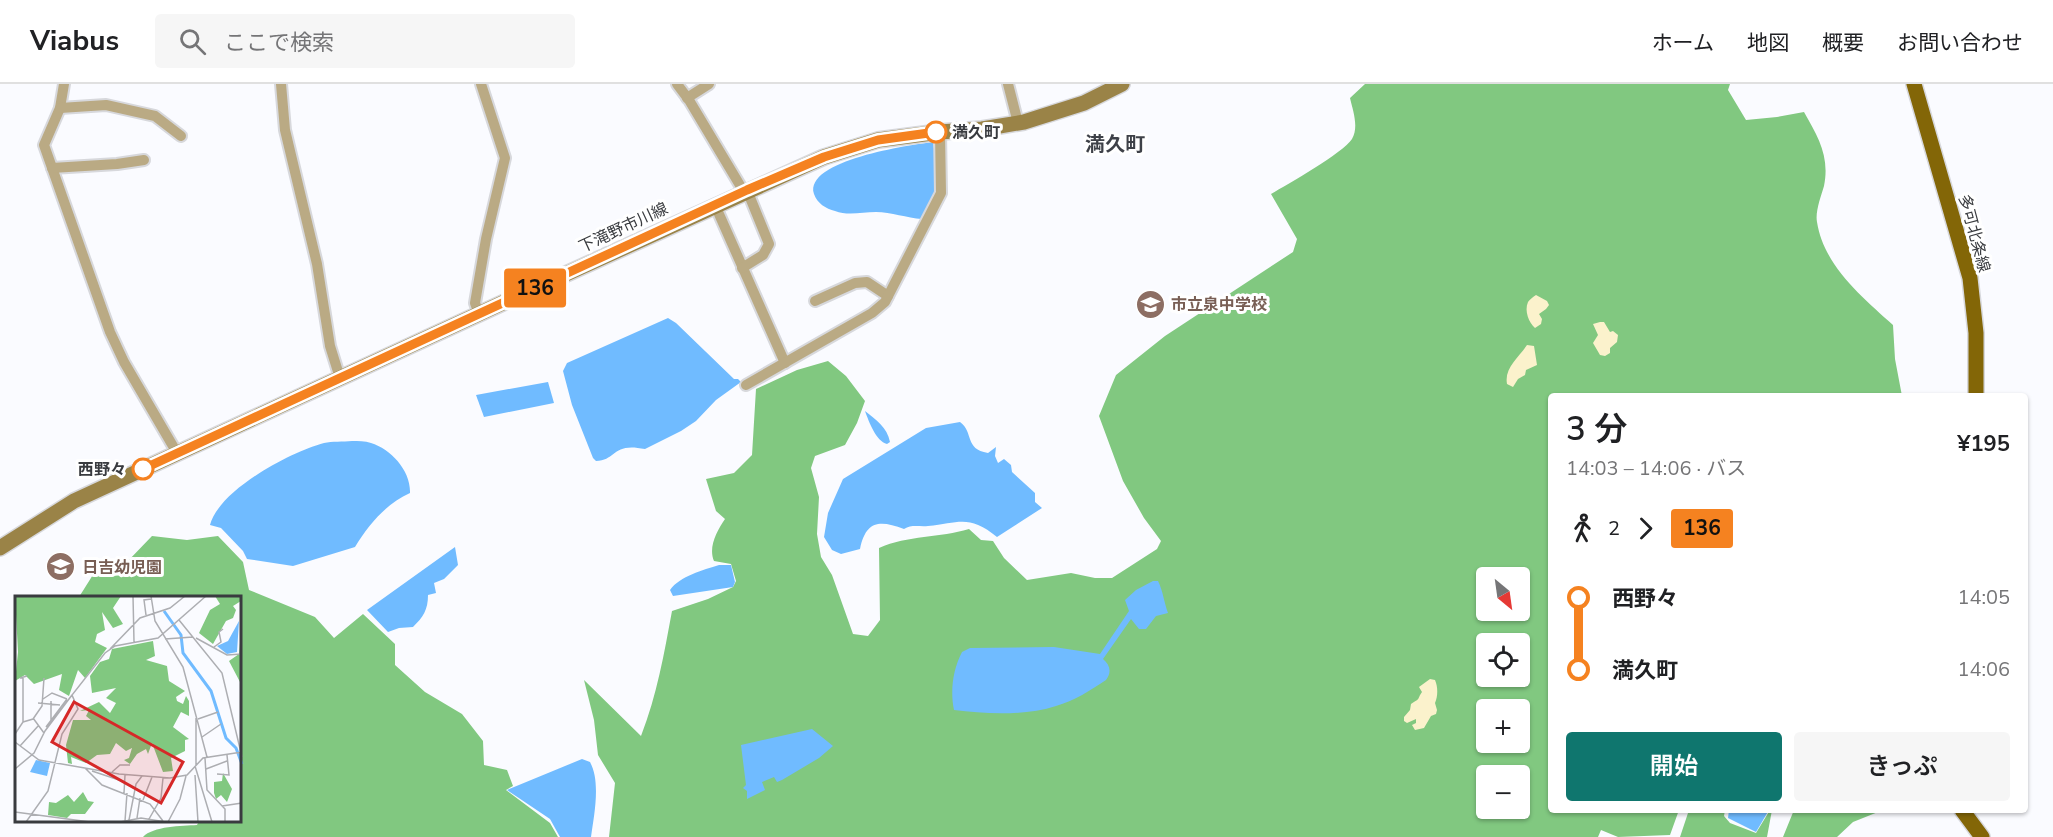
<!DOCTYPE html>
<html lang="ja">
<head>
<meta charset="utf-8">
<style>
	body { margin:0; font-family:"Nunito Sans","Noto Sans JP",sans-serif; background:#f6f6f6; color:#202124; height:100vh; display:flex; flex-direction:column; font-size:22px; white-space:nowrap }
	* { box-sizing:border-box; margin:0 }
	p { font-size:20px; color:#757577 }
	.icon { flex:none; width:33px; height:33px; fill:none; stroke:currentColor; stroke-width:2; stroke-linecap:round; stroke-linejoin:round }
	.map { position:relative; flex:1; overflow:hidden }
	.panel { position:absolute; left:1548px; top:309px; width:480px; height:420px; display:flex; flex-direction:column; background:#fff; border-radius:6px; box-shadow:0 2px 4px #0004 }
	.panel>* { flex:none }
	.badge { padding:0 12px; border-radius:4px; font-size:21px; line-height:39px }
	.needle { width:39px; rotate:151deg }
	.fabs { position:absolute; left:1476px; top:483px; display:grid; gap:12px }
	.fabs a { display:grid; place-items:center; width:54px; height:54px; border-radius:6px; background:#fff; box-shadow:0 2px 4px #0004; font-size:30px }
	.map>.badge { position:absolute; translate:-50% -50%; box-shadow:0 0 0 3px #fff }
	.legs { display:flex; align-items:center; gap:9px; height:66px; padding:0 18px; font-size:20px }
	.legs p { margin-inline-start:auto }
	.overview { display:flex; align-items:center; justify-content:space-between; height:102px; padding:0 18px }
	h1 { font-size:33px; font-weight:600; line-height:45px }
	.action { display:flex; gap:12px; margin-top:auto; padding:12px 18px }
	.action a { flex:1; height:69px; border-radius:6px; background:#0f766e; color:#fff; font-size:24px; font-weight:600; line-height:69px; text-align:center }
	.action a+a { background:#f6f6f6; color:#202124 }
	ul { padding:0 18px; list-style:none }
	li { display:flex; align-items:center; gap:21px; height:72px; font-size:22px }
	li i { display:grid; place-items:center; width:9px; height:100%; margin:0 8px; background:currentColor }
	li i::after { content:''; width:15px; height:15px; margin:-8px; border:4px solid; border-radius:50%; background:#fff }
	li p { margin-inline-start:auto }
	li:first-child i { background:linear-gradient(#0000 50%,currentColor 0) }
	li:last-child i { background:linear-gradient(currentColor 50%,#0000 0) }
	header { display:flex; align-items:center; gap:36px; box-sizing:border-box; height:84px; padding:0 30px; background:#fff; border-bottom:2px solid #e0e0e0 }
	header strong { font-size:28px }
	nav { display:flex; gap:33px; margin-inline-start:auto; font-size:21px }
	.search { width:420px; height:54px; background:#f6f6f6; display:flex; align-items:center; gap:15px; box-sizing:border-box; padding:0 21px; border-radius:6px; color:#757577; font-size:22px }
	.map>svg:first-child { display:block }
	.forest { fill:#81c880; fill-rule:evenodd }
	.sand { fill:#fbf2cc }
	.water { fill:#70bbff }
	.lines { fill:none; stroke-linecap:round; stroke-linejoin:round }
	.street-casing { stroke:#d7d8dc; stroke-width:14 }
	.secondary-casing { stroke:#d7d8dc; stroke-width:18 }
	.primary-casing { stroke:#d7d8dc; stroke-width:18 }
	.street { stroke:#baaa84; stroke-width:10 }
	.secondary { stroke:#9a8347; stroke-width:15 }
	.primary { stroke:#836607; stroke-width:15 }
	.line-1-casing { stroke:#fff; stroke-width:14 }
	.line-1 { stroke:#f58220; stroke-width:9 }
	.stop-1-dot { fill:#fff; stroke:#f58220; stroke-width:3 }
	.labels { text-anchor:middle; stroke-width:6; stroke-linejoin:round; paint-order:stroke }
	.stop-label { font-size:16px; font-weight:bold; fill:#393b3f; stroke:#fff; text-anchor:start }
	.street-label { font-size:16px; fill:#393b3f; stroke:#fff }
	.education-label { font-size:16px; font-weight:bold; fill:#785e54; stroke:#fff; text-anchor:start }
	.quarter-label { font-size:20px; font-weight:bold; fill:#3e4148; stroke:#fff }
	.inset-river { fill:none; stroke:#70bbff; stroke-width:3 }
	.inset-road { fill:none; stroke:#adaeb2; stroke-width:1.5 }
	.view { fill:#d62828; fill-opacity:0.15; stroke:#d62828; stroke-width:3 }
	.inset-edge { fill:none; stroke:#393b3f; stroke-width:3 }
</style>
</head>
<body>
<header>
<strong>Viabus</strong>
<div class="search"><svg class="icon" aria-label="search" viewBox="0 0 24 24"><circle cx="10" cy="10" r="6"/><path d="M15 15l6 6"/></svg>ここで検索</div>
<nav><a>ホーム</a><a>地図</a><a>概要</a><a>お問い合わせ</a></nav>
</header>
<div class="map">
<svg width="2053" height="753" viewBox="0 0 2053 753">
	<rect width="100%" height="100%" fill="#fafbff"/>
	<g class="forest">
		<path d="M 1365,0 L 1730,0 L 1728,6 L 1746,36 L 1777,33 L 1804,28 C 1818,53 1830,72 1824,102 C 1821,112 1815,128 1817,138 C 1824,182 1862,213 1893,241 L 1895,275 L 1902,312 L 1551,312 L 1551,726 L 1679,726 L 1670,751 L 1618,753 L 1601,746 L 1598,753 L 609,753 L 615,699 L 598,671 L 594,636 L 584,596 L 641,652 C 657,611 664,570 672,527 L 708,515 L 733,503 L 736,497 L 731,480 L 714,477 C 708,463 717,447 725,435 L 716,427 L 706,395 L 734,389 L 752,371 L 756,305 L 797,286 L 828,277 L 846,292 L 865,317 L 857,339 L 845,361 L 815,372 L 811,384 L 819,413 L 817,450 L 821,473 L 832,491 L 853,550 L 868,552 L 880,536 L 879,464 C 908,451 940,454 969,445 L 981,456 L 993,457 L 1004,474 L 1027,496 L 1071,489 L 1095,494 L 1112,494 L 1157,465 L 1161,457 L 1144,434 L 1123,397 L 1099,332 L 1116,291 L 1165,252 L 1293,168 L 1297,155 L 1271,110 C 1288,100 1343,69 1352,55 C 1359,43 1353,27 1350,14 ZM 1486,494 L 1520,494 L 1520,526 L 1486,526 ZM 1486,560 L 1520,560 L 1520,592 L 1486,592 ZM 1486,626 L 1520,626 L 1520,658 L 1486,658 ZM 1486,692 L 1520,692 L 1520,724 L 1486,724 Z"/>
		<path d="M 152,452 L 187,456 L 218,452 L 243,478 L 249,506 L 315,533 L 334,554 L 363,530 L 395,560 L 395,581 L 425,608 L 462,630 L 483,657 L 484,681 L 507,686 L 513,702 L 506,706 L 550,739 L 558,753 L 143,753 C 153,742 182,742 197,741 L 199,737 L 240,736 L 240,513 L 79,513 L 96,486 L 126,479 Z"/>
		<path d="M 1689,726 L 1725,726 L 1724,732 L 1730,739 L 1756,749 L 1770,726 L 1772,726 L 1767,753 L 1680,753 Z"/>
		<path d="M 1794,726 L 1883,726 L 1853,738 L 1837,753 L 1783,753 Z"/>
	</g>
	<g class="sand">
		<path d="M 1536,211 L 1547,217 L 1549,221 L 1546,225 L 1539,230 L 1542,235 L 1541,240 L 1535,244 C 1529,239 1524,227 1528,218 C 1530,215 1533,213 1536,211 Z"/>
		<path d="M 1600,238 L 1604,238 L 1610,248 L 1613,247 L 1618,251 L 1617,258 L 1610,264 L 1610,269 L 1605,272 L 1600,271 L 1593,259 L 1598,251 L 1593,240 Z"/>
		<path d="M 1527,261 L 1534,262 L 1537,281 L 1526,286 L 1525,291 L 1518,295 L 1513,303 L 1507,300 C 1504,284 1519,273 1527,261 Z"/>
		<path d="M 1430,595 L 1435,596 C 1438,603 1438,612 1435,619 L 1437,626 L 1436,630 L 1431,632 L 1424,644 L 1415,646 L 1412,641 L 1416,639 L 1416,635 L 1407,639 L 1404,637 L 1404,633 L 1410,626 L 1411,620 C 1422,613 1416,617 1422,608 L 1419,603 Z"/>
	</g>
	<g class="water">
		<path d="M 933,58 L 936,78 L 936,108 L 922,135 C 907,134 891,128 876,128 C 862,128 848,132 835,127 C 826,125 817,119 814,110 C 804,76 910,61 933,58 Z"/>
		<path d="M 668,234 L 676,239 L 734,295 L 738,295 L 741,298 L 716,316 L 696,337 L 681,347 L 645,365 C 612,358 617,376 596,377 L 593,374 L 572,321 L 563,287 L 567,279 Z"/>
		<path d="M 548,298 L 554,319 L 484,333 L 476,311 Z"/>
		<path d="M 865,327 C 876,336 887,343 890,358 L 887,360 C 876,357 869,338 865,327 Z"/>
		<path d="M 960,338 C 974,348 964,365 988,369 L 996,363 L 995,372 L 998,379 L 1004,375 L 1011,381 L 1012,388 L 1035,409 L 1035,418 L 1042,424 L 997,453 C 969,430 959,439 928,442 C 919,443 912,440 904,445 C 880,436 866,436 860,465 L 841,470 L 832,466 L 824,453 L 828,429 L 843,395 L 926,344 Z"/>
		<path d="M 352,357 C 358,357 365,357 371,359 C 391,365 411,387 410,409 C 386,420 369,440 355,463 L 293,482 L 247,475 L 243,467 L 221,444 L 210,441 C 219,406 290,368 324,359 C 332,357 343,358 352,357 Z"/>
		<path d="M 455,463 L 458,481 L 444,495 L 434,499 L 436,509 L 428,511 C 428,526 423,533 413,543 L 399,544 L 388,548 L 367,526 Z"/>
		<path d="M 719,481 L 731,481 L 735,498 L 733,503 L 673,512 L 670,506 C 680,492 703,486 719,481 Z"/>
		<path d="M 1153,497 L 1158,497 C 1163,507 1164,518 1168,529 L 1156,532 L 1146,545 L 1139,545 L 1131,535 L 1103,575 C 1110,581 1112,588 1106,596 C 1091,606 1074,617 1056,622 C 1025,632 986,630 954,626 C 950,607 953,585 962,568 L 970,564 L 1054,563 L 1100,570 L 1129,527 L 1125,516 L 1136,506 Z"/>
		<path d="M 812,645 L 833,662 L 819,674 L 782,696 L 777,698 L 774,693 L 762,698 L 765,706 L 747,715 L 747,707 L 743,704 L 746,701 L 741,661 Z"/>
		<path d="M 582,675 L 590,678 C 601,698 594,731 591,753 L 560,753 L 550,735 L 507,706 Z"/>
		<path d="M 1729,726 L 1769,726 L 1756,748 L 1728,734 Z"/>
	</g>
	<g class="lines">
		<defs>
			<g id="street">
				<path d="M 64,0 L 60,24 L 44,61 L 110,248 L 124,278 L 177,369"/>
				<path d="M 281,0 L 285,46 L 317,180 L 330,262 L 340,294"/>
				<path d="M 677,0 L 689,16 L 744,108"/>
				<path d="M 1008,0 L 1018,39"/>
				<path d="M 687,14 L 709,0"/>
				<path d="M 60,24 L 106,21 L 155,32 L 181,52"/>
				<path d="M 52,84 L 117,80 L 144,76"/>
				<path d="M 715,121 L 785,279"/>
				<path d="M 742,184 L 763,171 L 769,160 L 747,106"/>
				<path d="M 815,217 L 855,199 L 867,198 L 888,212"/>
				<path d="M 479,230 L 475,219 L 486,155 L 505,74 L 481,0"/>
				<path d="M 746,301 L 872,229 L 885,218 L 941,109 L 940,48"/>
			</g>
			<path id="secondary" d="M 0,464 L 74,417 L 522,210 L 824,73 L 878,56 L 940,48 L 982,45 L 1024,38 L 1084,19 L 1122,0"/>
			<g id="primary">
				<path d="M 1914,0 L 1970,194 L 1976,249 L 1976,312"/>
				<path d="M 1962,726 L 1982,753"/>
			</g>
		</defs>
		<use href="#street" class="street-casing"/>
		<use href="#secondary" class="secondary-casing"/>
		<use href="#primary" class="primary-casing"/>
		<use href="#street" class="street"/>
		<use href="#secondary" class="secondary"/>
		<use href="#primary" class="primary"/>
	</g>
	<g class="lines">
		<defs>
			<path id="line-1" d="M 143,385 L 747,106 L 824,73 L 878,56 L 936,48"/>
		</defs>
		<use href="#line-1" class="line-1-casing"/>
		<use href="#line-1" class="line-1"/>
	</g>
	<defs>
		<symbol id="school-disc" viewBox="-11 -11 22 22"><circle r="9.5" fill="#8d6e63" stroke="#fff"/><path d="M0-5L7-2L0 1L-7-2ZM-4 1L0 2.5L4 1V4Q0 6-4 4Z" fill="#fff"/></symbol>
	</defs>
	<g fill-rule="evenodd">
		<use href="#school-disc" x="1134" y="204" width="33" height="33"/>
		<use href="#school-disc" x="44" y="466" width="33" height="33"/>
	</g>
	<g class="stop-1-dot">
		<circle cx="936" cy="48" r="10"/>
		<circle cx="143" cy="385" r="10"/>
	</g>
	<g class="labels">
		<g class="stop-label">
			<text x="952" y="54">満久町</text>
			<text x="126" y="391" text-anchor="end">西野々</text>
		</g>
		<g class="street-label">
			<text transform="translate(623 143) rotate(-25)" y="6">下滝野市川線</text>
			<text transform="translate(1975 149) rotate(75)" y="6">多可北条線</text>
		</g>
		<g class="education-label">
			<text x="1171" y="226">市立泉中学校</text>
			<text x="82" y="489">日吉幼児園</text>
		</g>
		<g class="quarter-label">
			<text x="1115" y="67">満久町</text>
		</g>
	</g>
	<g transform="translate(15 512)">
		<rect width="226" height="226" fill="#fafbff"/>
		<path d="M 0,0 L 106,0 L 98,12 L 108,28 L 98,32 L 87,16 L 90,34 L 82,38 L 80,46 L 92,52 L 70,82 L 63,74 L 54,100 L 44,94 L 47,78 L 19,88 L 10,79 L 0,85 L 3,56 ZM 200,0 L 226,0 L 226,5 L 218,10 L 221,14 L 218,22 L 211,25 L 198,48 L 184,37 L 195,14 L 205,8 ZM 226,36 L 226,107 L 225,86 L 214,65 L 224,58 ZM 138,45 L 140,60 L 131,64 L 152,70 L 154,85 L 170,95 L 161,101 L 162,105 L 168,108 L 171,100 L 174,105 L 174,120 L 166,116 L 158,131 L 174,143 L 170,144 L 170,155 L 156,162 L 158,175 L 148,176 L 137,147 L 133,158 L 131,153 L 122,158 L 115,168 L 109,164 L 114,162 L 117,152 L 111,155 L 101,147 L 95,158 L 82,159 L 71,167 L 56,161 L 57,168 L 53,167 L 51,149 L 58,124 L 76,124 L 71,120 L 74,114 L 65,115 L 84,106 L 95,117 L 101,107 L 91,102 L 101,92 L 77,97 L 75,80 L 85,66 L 94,63 L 97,53 ZM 208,177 L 217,193 L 212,206 L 206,199 L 201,203 L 199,197 L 199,186 L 207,185 ZM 68,196 L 73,205 L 79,206 L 70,218 L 56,218 L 52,222 L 33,219 L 34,206 L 41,207 L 53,199 L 59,206 Z" fill="#81c880"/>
		<path d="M 224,25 L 222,56 L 212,58 L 202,50 L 213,45 ZM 21,164 L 35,167 L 32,180 L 15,176 Z" fill="#70bbff"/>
		<path class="inset-river" d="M 149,15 L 166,39 L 168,57 L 196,95 L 211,142 L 221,152 L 227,168"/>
		<path class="inset-road" d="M 118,0 L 119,46M 136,0 L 140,25 L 168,71 L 192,161M 131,19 L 129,4 L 136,3M 164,24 L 207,77 L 227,161M 181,42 L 212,59 L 227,58M 150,43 L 178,41M 199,51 L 206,46 L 204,36 L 208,33M 95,53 L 125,22 L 155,12 L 170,0M 28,103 L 37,97 L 52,103M 23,107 L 45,109M 18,122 L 29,137M 181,122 L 181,169M 183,123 L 203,116M 36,124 L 36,105M 8,126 L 18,123 L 27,110 L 29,82M 31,131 L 52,103M 0,138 L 8,126 L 8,82 L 5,82 L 12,80M 187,141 L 206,128M 0,146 L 24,164 L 104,178 L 155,182 L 172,179 L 188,162 L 227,156M 5,150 L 24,129M 190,162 L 192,194 L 210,213 L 210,226M 180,170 L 197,226M 70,172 L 87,189 L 135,208 L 148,225M 0,173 L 19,157 L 30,135 L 57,99M 191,173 L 212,165M 77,175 L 110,186M 97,176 L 105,169 L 115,169M 202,178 L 214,179 L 212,159M 180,179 L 183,226M 109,197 L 110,179M 128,204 L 137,181M 207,210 L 227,207M 0,216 L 75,226M 122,222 L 125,202M 134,223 L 146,202 L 148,182M 114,224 L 121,188 L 127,180M 110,225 L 112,197M 11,226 L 33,195 L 47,138 L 63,113 L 57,99 L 90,57 L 100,50 L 143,42 L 191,0M 105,226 L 126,222 L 151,226M 153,226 L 165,203 L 171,180"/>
		<path class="view" d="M 59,106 L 168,166 L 146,207 L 37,146 Z"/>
		<rect width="226" height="226" class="inset-edge"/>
	</g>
</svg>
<div class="fabs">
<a><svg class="needle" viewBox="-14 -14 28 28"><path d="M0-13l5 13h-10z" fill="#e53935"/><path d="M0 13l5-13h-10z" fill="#757577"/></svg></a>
<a><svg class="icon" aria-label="locate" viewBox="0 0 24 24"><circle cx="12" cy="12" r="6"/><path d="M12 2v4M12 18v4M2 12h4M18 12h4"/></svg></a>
<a>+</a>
<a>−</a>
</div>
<b class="badge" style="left:535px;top:204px;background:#f58220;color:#111">136</b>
<section class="panel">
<div class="overview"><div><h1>3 分</h1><p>14:03 – 14:06 · バス</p></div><b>¥195</b></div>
<div class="legs"><svg class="icon" aria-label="walk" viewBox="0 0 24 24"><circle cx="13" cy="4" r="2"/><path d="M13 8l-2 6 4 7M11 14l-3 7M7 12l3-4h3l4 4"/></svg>2<svg class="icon" aria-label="forward" viewBox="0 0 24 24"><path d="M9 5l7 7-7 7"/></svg><b class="badge" style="background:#f58220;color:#111">136</b></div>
<ul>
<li><i style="color:#f58220"></i><b>西野々</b><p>14:05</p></li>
<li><i style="color:#f58220"></i><b>満久町</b><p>14:06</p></li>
</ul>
<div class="action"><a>開始</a><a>きっぷ</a></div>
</section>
</div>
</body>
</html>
